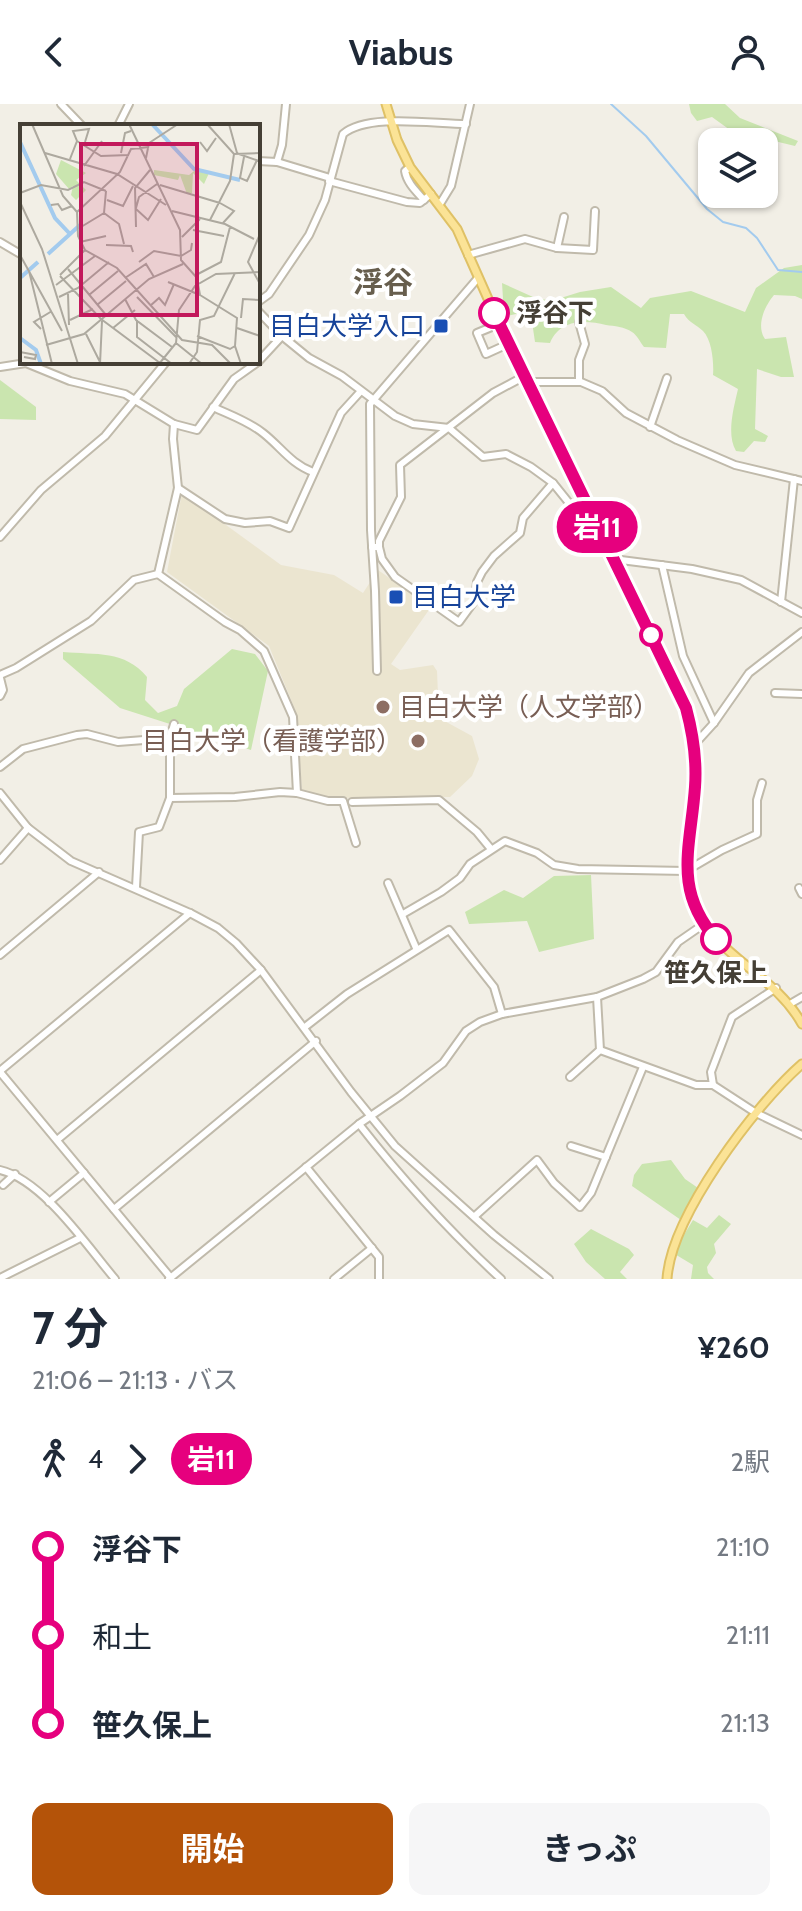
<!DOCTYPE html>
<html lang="ja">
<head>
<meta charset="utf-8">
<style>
	body { margin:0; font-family:Cabin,"Noto Sans JP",sans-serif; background:#f6f6f7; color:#1f2937; height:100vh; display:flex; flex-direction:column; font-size:30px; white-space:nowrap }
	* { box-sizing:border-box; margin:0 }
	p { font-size:26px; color:#747a83 }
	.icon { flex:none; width:44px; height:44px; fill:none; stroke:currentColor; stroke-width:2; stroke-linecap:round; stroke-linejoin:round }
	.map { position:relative; height:1175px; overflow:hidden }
	.side { display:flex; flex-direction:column; background:#fff; flex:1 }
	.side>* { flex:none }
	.badge { padding:0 16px; border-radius:26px; font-size:28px; line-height:52px }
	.buttons { position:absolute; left:698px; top:24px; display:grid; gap:16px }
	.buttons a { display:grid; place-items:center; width:80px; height:80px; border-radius:16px; background:#fff; box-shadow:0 2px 6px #0004; font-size:40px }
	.map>.badge { position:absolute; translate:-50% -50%; box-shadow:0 0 0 4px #fff }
	.legs { display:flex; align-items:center; gap:12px; height:88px; padding:0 32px; font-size:26px }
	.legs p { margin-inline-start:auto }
	.head { display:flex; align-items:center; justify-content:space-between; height:136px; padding:0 32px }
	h1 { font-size:44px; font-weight:700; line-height:60px }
	.action { display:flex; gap:16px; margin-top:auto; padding:16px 32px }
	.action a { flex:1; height:92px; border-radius:16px; background:#b45309; color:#fff; font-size:32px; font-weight:700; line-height:92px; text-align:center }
	.action a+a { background:#f6f6f7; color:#1f2937 }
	ul { padding:0 32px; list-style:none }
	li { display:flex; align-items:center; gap:28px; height:88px; font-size:30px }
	li i { display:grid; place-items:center; width:12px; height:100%; margin:0 10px; background:currentColor }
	li i::after { content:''; width:20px; height:20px; margin:-10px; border:6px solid; border-radius:50%; background:#fff }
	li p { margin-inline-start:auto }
	li:first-child i { background:linear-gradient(#0000 50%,currentColor 0) }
	li:last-child i { background:linear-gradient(currentColor 50%,#0000 0) }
	header { display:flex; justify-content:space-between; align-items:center; height:104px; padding:0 32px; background:#fff; font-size:36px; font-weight:700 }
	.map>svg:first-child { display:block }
	.education { fill:#ebe5d0 }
	.green { fill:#cae5af }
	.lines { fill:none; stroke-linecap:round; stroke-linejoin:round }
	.stream { stroke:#a3cbee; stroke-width:2 }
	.minor-casing { stroke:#c0baab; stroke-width:10 }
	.major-casing { stroke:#dfc166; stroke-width:11 }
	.minor { stroke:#fff; stroke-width:6 }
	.major { stroke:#fbe396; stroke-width:7 }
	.line-1-casing { stroke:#fff; stroke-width:18 }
	.line-1 { stroke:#e6007e; stroke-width:12 }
	.stop-1-dot { fill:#fff; stroke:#e6007e; stroke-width:4 }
	.transit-dot { fill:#1a4fb4; stroke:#fff; stroke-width:3 }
	.education-dot { fill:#8d6e63; stroke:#fff; stroke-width:3 }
	.labels { text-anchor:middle; stroke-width:8; stroke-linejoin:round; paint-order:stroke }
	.stop-label { font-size:26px; font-weight:bold; fill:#453f35; stroke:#fff; text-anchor:start }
	.transit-label { font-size:26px; fill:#164399; stroke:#fff; text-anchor:end }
	.education-label { font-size:26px; fill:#785e54; stroke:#fff; text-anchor:start }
	.quarter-label { font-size:30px; font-weight:bold; fill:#675e4d; stroke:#fff }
	.inset-river { fill:none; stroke:#a3cbee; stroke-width:4 }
	.inset-road { fill:none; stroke:#ada99f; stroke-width:2 }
	.view { fill:#c2185b; fill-opacity:0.15; stroke:#c2185b; stroke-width:4 }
	.inset-edge { fill:none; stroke:#453f35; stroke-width:4 }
</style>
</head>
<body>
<header><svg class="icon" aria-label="back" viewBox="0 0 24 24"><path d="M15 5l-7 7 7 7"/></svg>Viabus<svg class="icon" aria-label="person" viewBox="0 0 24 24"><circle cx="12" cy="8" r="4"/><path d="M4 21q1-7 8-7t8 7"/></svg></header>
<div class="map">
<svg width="802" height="1175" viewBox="0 0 802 1175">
	<rect width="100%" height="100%" fill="#f2efe6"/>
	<path class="education" d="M 182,389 L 281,461 L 334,471 L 363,489 L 378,466 L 431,503 L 391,560 L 400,566 L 433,561 L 437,567 L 439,614 L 472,632 L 479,655 L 472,672 L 450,693 L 336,694 L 302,687 L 296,608 L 269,542 L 167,468 Z"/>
	<g class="green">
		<path d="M 689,0 L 725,0 L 740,14 L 798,37 L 795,42 L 730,26 L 712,13 L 697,17 L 691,9 Z"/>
		<path d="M 802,161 L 802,195 L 795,192 L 774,191 C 764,203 756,222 765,235 L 786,233 L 794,273 L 781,273 L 757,265 L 755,325 L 768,332 L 765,338 L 754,337 L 744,348 L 736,347 C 726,330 734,303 738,285 L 713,271 C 714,259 712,236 703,227 C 696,220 689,219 684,210 L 670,210 L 666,244 L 644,243 C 640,238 637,231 632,228 C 625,223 614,222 606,221 C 585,216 560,215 550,239 L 535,238 L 531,211 L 525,208 L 507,212 L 504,210 L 502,179 L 533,193 L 551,197 L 580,188 L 611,183 L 641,204 L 650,194 L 691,187 L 745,208 L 756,184 L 784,164 Z"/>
		<path d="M 0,276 L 36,303 L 36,316 L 0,315 Z"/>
		<path d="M 232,545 L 255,550 L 268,567 L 251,646 L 120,604 L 63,555 L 63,548 C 96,551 125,546 147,573 L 145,596 L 158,609 L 177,602 L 184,585 Z"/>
		<path d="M 591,771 L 594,835 L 539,848 L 527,817 L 469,820 L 465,808 L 504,786 L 523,794 L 554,772 Z"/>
		<path d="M 671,1056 L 685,1075 L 701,1086 L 681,1116 L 632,1082 L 634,1071 L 642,1060 Z"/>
		<path d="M 719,1111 L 731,1120 L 714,1140 L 716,1149 L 707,1163 L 708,1169 L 714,1175 L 691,1175 L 693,1161 L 673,1149 L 693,1116 L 707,1124 Z"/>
		<path d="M 591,1125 L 629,1145 L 634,1151 L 620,1168 L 627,1175 L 605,1175 L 586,1158 L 574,1140 Z"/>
	</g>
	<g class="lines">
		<g class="stream">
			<path d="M 611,0 L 646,32 L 707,105 L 723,118 L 746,124 L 757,134 L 778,166 L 802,168"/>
			<path d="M 0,963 L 45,1018"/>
			<path d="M 62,1038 L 86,1067"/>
		</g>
		<defs>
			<g id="minor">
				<path d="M 61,0 L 82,22"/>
				<path d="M 118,22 L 129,0"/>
				<path d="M 258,57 L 277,58 L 330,74"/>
				<path d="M 277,58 L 282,41 L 286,0"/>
				<path d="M 410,63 L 405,67 C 407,79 416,87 424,96"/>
				<path d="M 329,77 L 407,98 L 420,99 L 431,90"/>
				<path d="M 440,100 L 451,82 L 470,0"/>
				<path d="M 0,138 L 22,151"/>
				<path d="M 557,144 L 564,113"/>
				<path d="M 468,151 L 525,135 L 557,144 L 593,146 L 595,107"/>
				<path d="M 258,198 L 269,190 L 309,131 L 325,96 L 343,30 C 368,9 433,20 466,20"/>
				<path d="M 258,207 L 282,232 L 309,254 L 342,272 L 395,312 L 413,320 L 449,324 L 483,353 L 506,350 L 531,363 L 553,379 L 582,415 L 599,426"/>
				<path d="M 579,218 L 585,240 L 579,256 L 579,278"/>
				<path d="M 499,220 L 477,229 L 486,250 L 508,240"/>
				<path d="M 258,258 L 282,232"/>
				<path d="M 0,263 L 26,259 L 70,277 L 125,290 L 174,320 L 197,326 L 234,275 L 258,258"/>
				<path d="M 525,278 L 581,278 L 602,287 L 626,309 L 677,336 L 735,361 L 802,377"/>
				<path d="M 213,303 C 230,311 248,317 263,329 C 281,343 291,360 313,368"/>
				<path d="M 650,323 L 667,274"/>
				<path d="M 178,384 L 225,415 L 245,419 L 270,417 L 289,424 L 341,309 L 361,287"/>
				<path d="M 0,433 L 41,386 L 105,332 L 166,258"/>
				<path d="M 372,443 L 379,443 L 382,455 L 395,473 L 459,518 L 475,496 L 477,478 L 482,468 L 494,452 L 520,429 L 523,414 L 553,379"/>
				<path d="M 379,443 L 379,437 L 401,393 L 400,361 L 493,289 L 523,273"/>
				<path d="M 613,455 L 692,465 L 741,476 L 802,509"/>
				<path d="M 662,461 L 683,552 L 714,619"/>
				<path d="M 158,470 L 225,518 L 240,526 L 264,547 L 293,613 L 297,689"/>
				<path d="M 158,470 L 178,384 L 173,335 L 174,320"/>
				<path d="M 781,498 L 794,375"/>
				<path d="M 377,567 L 375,487 L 371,426 L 370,300 L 478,174"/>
				<path d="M 0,571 L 16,564 L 91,517 L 134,476 L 158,470"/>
				<path d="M 0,574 L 3,586 L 0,592"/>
				<path d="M 775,589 L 802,590"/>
				<path d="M 694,641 L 714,619 L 749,569 L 802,528"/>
				<path d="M 0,663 L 23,645 L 77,631 L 87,630 L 118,638 L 170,634"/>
				<path d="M 0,689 L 28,724 L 71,757 L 190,809 L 218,824 L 236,839 L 261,866 L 351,988 L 395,1042 L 494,1131 L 549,1175"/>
				<path d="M 170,694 L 235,693 L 280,688 L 297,689 L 328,697 L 343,697 L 356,739"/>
				<path d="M 352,698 L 439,696 L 477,728 L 491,745"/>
				<path d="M 0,756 L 28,724"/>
				<path d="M 388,779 L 416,844"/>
				<path d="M 136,783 L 139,728 L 159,723 L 170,694 L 170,634 L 174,620"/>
				<path d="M 799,784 L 802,790"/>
				<path d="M 403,810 L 441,788 L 460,774 L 470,760 L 505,737 L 537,749 L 554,761 L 578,765 L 686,767 L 722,746 L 757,730 L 757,696 L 762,679"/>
				<path d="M 0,851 L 99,768"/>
				<path d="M 790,900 L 802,893"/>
				<path d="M 305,923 L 347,890 L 449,826 L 494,883 L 502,910"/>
				<path d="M 600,946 L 696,981 L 713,981 L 756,1009 L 802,1031"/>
				<path d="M 0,967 L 190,809"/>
				<path d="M 0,968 L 171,1174"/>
				<path d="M 570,973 L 600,946 L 597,893"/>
				<path d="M 713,981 L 711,968 L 732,913 L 776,884"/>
				<path d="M 359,1020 C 402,1075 449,1127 501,1175"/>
				<path d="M 57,1036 L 261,866"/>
				<path d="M 571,1042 L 606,1053"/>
				<path d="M 306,1063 L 379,1153 L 379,1175"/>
				<path d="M 0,1066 C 43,1076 87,1142 115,1175"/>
				<path d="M 3,1081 L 15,1070"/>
				<path d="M 49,1098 L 84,1069"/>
				<path d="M 114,1105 L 316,937"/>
				<path d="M 475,1112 L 537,1056 L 554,1079 L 580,1103 L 591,1089 L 643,963"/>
				<path d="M 0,1174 L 80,1134"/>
				<path d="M 169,1175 L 359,1020 L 400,992 L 443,959 L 466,927 L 480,918 L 502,910 L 597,893 L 643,875 L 656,868 L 678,838 L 704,820"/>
				<path d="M 334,1175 L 372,1144"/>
			</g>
			<g id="major">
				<path d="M 386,0 L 397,36 L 410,63 L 457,125 L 525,278 L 686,604 C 693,630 697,655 695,683 C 692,722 676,767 694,804 C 718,853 776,872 802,920"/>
				<path d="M 667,1175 C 671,1112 755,1001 802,960"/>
			</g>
		</defs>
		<use href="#minor" class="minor-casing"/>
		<use href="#major" class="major-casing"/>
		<use href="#minor" class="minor"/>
		<use href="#major" class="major"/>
	</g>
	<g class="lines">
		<defs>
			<path id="line-1" d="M 494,209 L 686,604 C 693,630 697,656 695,683 C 691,742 672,785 716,835"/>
		</defs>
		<use href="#line-1" class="line-1-casing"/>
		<use href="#line-1" class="line-1"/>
	</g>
	<g class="stop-1-dot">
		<circle cx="494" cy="209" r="14"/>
		<circle cx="651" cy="531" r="10"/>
		<circle cx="716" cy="835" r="14"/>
	</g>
	<g class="transit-dot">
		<rect x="433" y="214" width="16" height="16" rx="4"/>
		<rect x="388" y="485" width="16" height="16" rx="4"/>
	</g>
	<g class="education-dot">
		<circle cx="383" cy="603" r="8"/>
		<circle cx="418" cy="637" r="8"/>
	</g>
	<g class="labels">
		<g class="stop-label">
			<text x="516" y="218">浮谷下</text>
			<text x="716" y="878" text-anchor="middle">笹久保上</text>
		</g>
		<g class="transit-label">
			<text x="425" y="231">目白大学入口</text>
			<text x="412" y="502" text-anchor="start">目白大学</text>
		</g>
		<g class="education-label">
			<text x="399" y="612">目白大学（人文学部）</text>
			<text x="402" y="646" text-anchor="end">目白大学（看護学部）</text>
		</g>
		<g class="quarter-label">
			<text x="383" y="189">浮谷</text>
		</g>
	</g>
	<g transform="translate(20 20)">
		<rect width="240" height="240" fill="#f2efe6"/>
		<path d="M 41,36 L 66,49 L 56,56 L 66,66 L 56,76 L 51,71 L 53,62 L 49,65 L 36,50 ZM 178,44 L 189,49 L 184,60 L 173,49 L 172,69 L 167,70 L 160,51 L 158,56 L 134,51 L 134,46 L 169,51 Z" fill="#cae5af"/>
		<path class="inset-river" d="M 132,0 L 174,45 L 220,56M 0,18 L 35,94 L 50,110M 28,130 L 60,101M 0,154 L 18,138M 0,214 L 16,226 L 21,240"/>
		<path class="inset-road" d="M 12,0 L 43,72 L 57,88 L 58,112 L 65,126 L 97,144 L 162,216 L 192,221 L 211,240M 109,0 L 160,106 L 161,136 L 177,154 L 180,171 L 217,194 L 215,222 L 221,240M 187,0 L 214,30 L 240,29M 209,0 L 217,29M 57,17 L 81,32 L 109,31M 180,18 L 187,27 L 196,14M 25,29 L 97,50 L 146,81M 101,29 L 105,9 L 111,7M 216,29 L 239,37M 224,33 L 220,54 L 227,57 L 237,36M 126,34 L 129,19 L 158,0M 50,35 L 57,17 L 53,7 L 69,5 L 65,18M 64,42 L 82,17M 140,61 L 200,79M 0,69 L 21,61 L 48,66 L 64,58 L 86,67M 87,76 L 103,82 L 113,62M 0,78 L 22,125 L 58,240M 200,79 L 214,87 L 203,99M 31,81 L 38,80 L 42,86 L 52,82M 116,84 L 119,73 L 137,60M 116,85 L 128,96 L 141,75M 152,87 L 205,100 L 234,115M 57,88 L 100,48 L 111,25 L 129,23M 84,89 L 99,100 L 104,120M 190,96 L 210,57 L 214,30M 61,103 L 84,89 L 86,67M 116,103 L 115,64 L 130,46M 173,106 L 204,112M 240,110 L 228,138 L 240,160M 162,113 L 180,95M 60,118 L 86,112M 86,121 L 111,122 L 113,128M 0,131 L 42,207M 119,138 L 134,127 L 161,132 L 171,126 L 172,119M 48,145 L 86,191M 9,147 L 32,240M 40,151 L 65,126M 176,151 L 201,138 L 210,103M 40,152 L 81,195 L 140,239M 105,154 L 126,140 L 134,153M 148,158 L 180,171M 36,161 L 75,132M 48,170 L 49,201M 69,171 L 98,147M 39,173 L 58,164 L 89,138M 117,173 L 156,213M 105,175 L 116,196 L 152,223M 77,181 L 106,157M 130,182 L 139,174 L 145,181 L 154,160M 221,194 L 223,175 L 240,176M 50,196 L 73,185M 117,196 L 117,213 L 152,240M 93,204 L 115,186M 217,204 L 240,212M 21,205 L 14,198 L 32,187M 66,210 L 81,240M 177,212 L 210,225 L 215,222M 156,219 L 182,240M 26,221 L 64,210 L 129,155 L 163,140M 0,228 L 16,231 L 15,235 L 4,233M 80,240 L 82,197M 139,240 L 156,219 L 159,186 L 175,162 L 196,150 L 240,148M 169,240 L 177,228 L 180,196 L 194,192 L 215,149"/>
		<path class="view" d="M 61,20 L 177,20 L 177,191 L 61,191 Z"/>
		<rect width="240" height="240" class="inset-edge"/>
	</g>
</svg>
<div class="buttons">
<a><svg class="icon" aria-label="layers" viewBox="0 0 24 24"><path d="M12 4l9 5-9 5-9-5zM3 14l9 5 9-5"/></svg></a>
</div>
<b class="badge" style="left:597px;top:423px;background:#e6007e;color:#fff">岩11</b>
</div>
<section class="side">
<div class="head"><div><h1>7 分</h1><p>21:06 – 21:13 · バス</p></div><b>¥260</b></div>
<div class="legs"><svg class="icon" aria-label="walk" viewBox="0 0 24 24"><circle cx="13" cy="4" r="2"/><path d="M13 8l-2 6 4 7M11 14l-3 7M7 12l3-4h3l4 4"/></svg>4<svg class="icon" aria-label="forward" viewBox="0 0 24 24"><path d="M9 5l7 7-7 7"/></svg><b class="badge" style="background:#e6007e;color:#fff">岩11</b><p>2駅</p></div>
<ul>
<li><i style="color:#e6007e"></i><b>浮谷下</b><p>21:10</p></li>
<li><i style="color:#e6007e"></i><span>和土</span><p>21:11</p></li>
<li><i style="color:#e6007e"></i><b>笹久保上</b><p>21:13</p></li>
</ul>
<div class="action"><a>開始</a><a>きっぷ</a></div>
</section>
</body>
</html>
